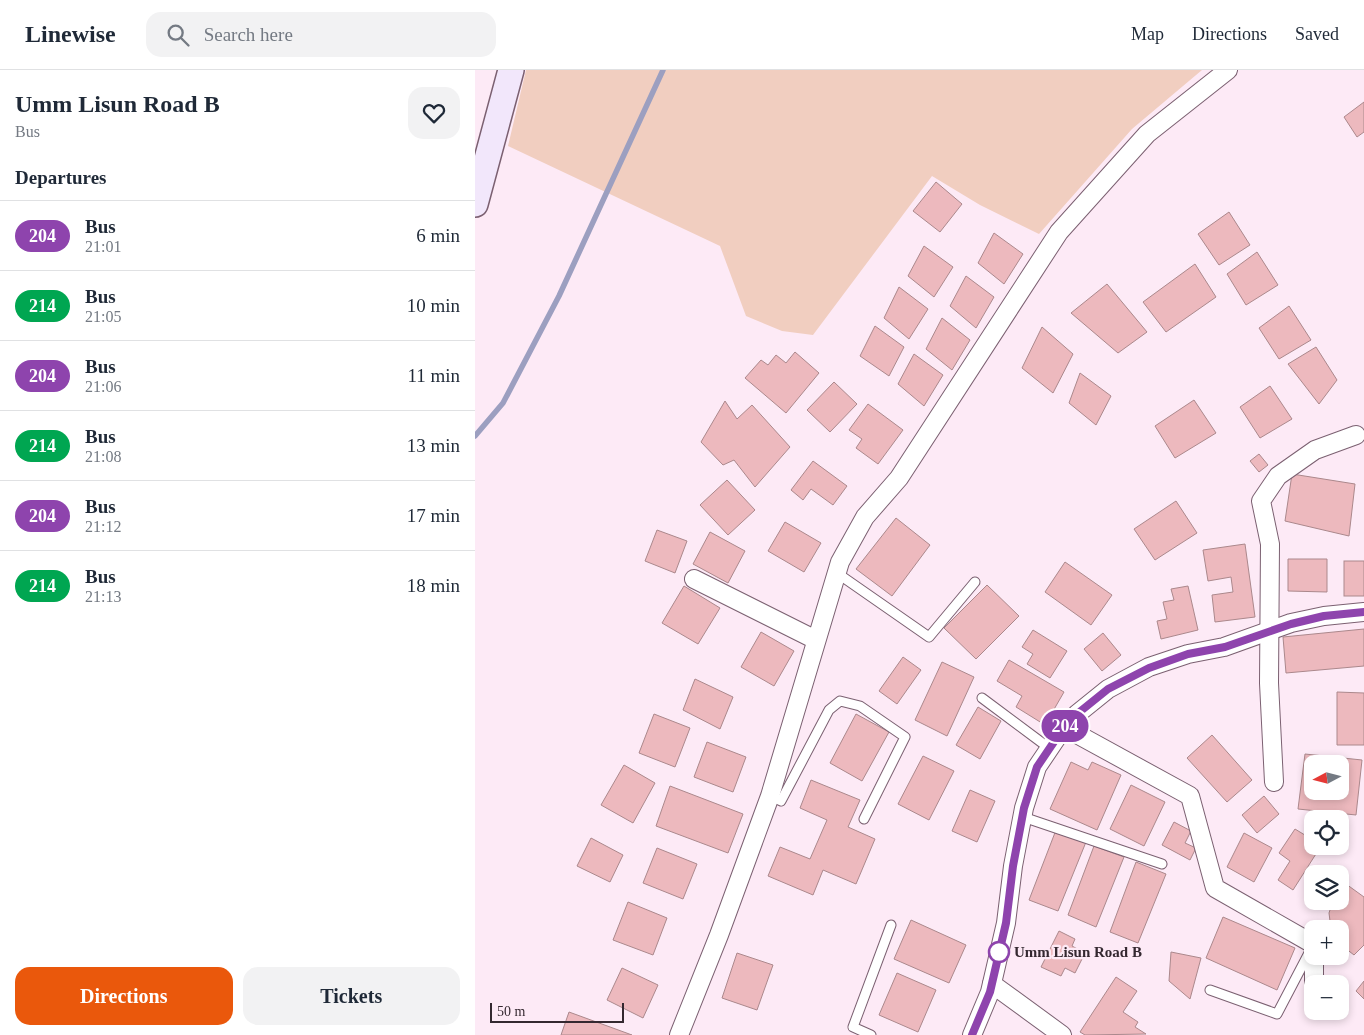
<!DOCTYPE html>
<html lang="en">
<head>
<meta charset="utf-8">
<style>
	body { margin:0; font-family:Georgia,serif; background:#f2f2f3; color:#1f2937; height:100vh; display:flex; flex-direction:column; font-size:19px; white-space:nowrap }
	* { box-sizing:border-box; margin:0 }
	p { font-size:16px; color:#747a83 }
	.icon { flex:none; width:28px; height:28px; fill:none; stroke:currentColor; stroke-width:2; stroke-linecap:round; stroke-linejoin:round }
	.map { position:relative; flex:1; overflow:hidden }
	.panel { display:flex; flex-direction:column; background:#fff; width:475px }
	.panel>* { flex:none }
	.badge { padding:0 10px; border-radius:16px; font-size:18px; line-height:32px }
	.needle { width:32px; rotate:263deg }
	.fabs { position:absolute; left:829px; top:685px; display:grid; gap:10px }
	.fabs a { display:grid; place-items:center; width:45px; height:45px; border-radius:10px; background:#fff; box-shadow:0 2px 8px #0003; font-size:25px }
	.scale { position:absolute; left:15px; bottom:12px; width:134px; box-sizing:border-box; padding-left:5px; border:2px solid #342830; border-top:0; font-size:14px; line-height:18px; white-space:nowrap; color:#342830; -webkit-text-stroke:4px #fdeaf6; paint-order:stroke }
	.map>.badge { position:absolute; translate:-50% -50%; box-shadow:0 0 0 2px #fff }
	h2 { padding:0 15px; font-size:19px; line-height:45px }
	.round { display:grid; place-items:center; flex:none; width:52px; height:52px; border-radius:15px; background:#f2f2f3 }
	.overview { display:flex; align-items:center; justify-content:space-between; height:85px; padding:0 15px }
	h1 { font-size:24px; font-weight:700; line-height:38px }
	.cta { display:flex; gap:10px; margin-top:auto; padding:10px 15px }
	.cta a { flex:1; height:58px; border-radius:15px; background:#ea580c; color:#fff; font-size:20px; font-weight:700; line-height:58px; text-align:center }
	.cta a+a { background:#f2f2f3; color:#1f2937 }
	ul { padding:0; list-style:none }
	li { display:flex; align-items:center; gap:15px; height:70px; padding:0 15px; border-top:1px solid #e0e1e3 }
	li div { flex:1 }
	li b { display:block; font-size:19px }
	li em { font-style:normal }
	li .badge { min-width:55px; font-weight:700; text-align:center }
	header { display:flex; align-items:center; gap:30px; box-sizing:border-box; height:70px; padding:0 25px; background:#fff; border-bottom:1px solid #e0e1e3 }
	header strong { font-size:24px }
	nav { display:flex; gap:28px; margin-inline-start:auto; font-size:18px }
	.search { width:350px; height:45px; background:#f2f2f3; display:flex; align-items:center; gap:12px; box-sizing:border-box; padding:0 18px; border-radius:15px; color:#747a83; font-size:19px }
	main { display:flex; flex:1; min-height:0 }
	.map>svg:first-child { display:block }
	.green { fill:#f1cec0 }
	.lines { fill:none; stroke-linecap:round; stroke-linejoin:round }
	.stream { stroke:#9c9fc0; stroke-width:5.5 }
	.building { fill:#edb9be; stroke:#ab888c; fill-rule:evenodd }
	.lane-casing { stroke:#7b6071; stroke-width:11 }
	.street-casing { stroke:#7b6071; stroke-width:20 }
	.secondary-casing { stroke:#7b6071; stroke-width:28 }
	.lane { stroke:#fff; stroke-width:9 }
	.street { stroke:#fff; stroke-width:18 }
	.secondary { stroke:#f2e7fb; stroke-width:25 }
	.line-casing { stroke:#fff; stroke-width:11 }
	.line { stroke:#8e44ad; stroke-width:8 }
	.stop-dot { fill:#fff; stroke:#8e44ad; stroke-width:2.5 }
	.labels { text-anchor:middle; stroke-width:4.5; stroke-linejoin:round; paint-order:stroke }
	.stop-label { font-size:15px; font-weight:bold; fill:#342830; stroke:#fdeaf6; text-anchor:start }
</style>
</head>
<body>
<header>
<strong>Linewise</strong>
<div class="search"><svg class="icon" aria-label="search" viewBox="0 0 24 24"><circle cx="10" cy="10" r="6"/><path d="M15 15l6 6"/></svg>Search here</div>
<nav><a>Map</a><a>Directions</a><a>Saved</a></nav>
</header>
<main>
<section class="panel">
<div class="overview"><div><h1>Umm Lisun Road B</h1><p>Bus</p></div><a class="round"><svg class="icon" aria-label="heart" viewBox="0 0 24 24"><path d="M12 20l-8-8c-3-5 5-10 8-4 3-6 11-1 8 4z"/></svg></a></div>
<h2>Departures</h2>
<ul>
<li><span class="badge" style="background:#8e44ad;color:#fff">204</span><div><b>Bus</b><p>21:01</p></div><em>6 min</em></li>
<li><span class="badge" style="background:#00a651;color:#fff">214</span><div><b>Bus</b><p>21:05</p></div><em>10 min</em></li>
<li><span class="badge" style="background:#8e44ad;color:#fff">204</span><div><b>Bus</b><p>21:06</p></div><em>11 min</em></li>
<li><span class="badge" style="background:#00a651;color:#fff">214</span><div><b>Bus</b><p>21:08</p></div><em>13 min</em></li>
<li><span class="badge" style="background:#8e44ad;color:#fff">204</span><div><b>Bus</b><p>21:12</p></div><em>17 min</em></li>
<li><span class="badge" style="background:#00a651;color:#fff">214</span><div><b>Bus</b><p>21:13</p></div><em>18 min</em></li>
</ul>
<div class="cta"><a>Directions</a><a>Tickets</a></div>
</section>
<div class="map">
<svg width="889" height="965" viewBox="0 0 889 965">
	<rect width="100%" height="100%" fill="#fdeaf6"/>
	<path class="green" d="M 51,0 L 727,0 L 657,59 L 564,164 L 505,135 L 457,106 L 338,265 L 307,261 L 271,246 L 245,176 L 33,76 Z"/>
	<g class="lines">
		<path class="stream" d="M 0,366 L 28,333 L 84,226 L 188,0"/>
	</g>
	<g class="building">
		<path d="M 889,32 L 889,62 L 882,67 L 869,47 Z"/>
		<path d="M 461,112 L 487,134 L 465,162 L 438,141 Z"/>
		<path d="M 754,142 L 775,175 L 744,195 L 723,164 Z"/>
		<path d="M 519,163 L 548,184 L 529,214 L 503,193 Z"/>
		<path d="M 449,176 L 478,197 L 459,227 L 433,206 Z"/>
		<path d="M 782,182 L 803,215 L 771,235 L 752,204 Z"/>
		<path d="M 720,194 L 741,227 L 691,262 L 668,232 Z"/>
		<path d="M 491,206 L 519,227 L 501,258 L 475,236 Z"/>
		<path d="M 632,214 L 672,262 L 643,283 L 596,243 Z"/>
		<path d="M 424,217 L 453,239 L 434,269 L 409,248 Z"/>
		<path d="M 814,236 L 836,270 L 804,289 L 784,258 Z"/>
		<path d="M 467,248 L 495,270 L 477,300 L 451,279 Z"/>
		<path d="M 400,256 L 429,277 L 414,306 L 385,286 Z"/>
		<path d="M 567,257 L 598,284 L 578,323 L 547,298 Z"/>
		<path d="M 841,277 L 862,310 L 844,334 L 813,294 Z"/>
		<path d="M 320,282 L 344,303 L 311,343 L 270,308 L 286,290 L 293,295 L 301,285 L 311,293 Z"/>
		<path d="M 439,284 L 468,305 L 449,336 L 423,314 Z"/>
		<path d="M 605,303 L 636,326 L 621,355 L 594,333 Z"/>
		<path d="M 359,312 L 382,334 L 355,362 L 332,340 Z"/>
		<path d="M 795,316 L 817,349 L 785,368 L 765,337 Z"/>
		<path d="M 719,330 L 741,363 L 700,388 L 680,356 Z"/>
		<path d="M 250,331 L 262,349 L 277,335 L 315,377 L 280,417 L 259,390 L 248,395 L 226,372 Z"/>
		<path d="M 393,334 L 428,360 L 403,394 L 381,378 L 387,369 L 374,360 Z"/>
		<path d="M 784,384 L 793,395 L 784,402 L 775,391 Z"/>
		<path d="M 338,391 L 372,416 L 358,435 L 336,419 L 328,430 L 316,420 Z"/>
		<path d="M 817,404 L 880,414 L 874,466 L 810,451 Z"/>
		<path d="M 252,410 L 280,440 L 253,465 L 225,435 Z"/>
		<path d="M 701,431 L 722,463 L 680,490 L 659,459 Z"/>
		<path d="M 421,448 L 455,475 L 417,526 L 381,499 Z"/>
		<path d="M 310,452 L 346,473 L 329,502 L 293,481 Z"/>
		<path d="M 182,460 L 212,471 L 200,503 L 170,491 Z"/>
		<path d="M 235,462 L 270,481 L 253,513 L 218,494 Z"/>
		<path d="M 770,474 L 780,547 L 740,552 L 737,525 L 758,522 L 756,507 L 733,511 L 728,480 Z"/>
		<path d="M 813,489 L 852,489 L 852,522 L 813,521 Z"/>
		<rect x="869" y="491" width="20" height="35"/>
		<path d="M 590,492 L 637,525 L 616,555 L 570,522 Z"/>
		<path d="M 512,515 L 544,546 L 501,589 L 469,558 Z"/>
		<path d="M 209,516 L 245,538 L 223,574 L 187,553 Z"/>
		<path d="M 713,516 L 723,560 L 686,569 L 682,551 L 692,549 L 688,532 L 699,530 L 696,519 Z"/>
		<path d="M 889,559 L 889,596 L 811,603 L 808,567 Z"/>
		<path d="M 558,560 L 592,581 L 575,608 L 552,594 L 558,584 L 547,577 Z"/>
		<path d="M 286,562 L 319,581 L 299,616 L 266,597 Z"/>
		<path d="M 628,563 L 646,585 L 627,601 L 609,579 Z"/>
		<path d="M 428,587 L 446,600 L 422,634 L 404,621 Z"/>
		<path d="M 534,590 L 589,622 L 570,655 L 541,637 L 547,626 L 522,611 Z"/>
		<path d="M 467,592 L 499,607 L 472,666 L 440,650 Z"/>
		<path d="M 220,609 L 258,627 L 245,659 L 208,640 Z"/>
		<path d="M 862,622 L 889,623 L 889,675 L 862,675 Z"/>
		<path d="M 503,637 L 526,651 L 505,689 L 481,675 Z"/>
		<path d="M 179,644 L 215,658 L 200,697 L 164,683 Z"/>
		<path d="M 381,644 L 414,662 L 387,711 L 355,693 Z"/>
		<path d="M 737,665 L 777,710 L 752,732 L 712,688 Z"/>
		<path d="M 232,672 L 271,687 L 258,722 L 219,707 Z"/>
		<path d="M 830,684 L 887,690 L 881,745 L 823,739 ZM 838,694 L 865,694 L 865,721 L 838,721 Z"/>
		<path d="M 448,686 L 479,701 L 454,750 L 423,734 Z"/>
		<path d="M 596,692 L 613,700 L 617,692 L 646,705 L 622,760 L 575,739 Z"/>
		<path d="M 149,695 L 180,713 L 158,753 L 126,735 Z"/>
		<path d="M 336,710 L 385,730 L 373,757 L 400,769 L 381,814 L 348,800 L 338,825 L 293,806 L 305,777 L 335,789 L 352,750 L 325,738 Z"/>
		<path d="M 656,715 L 690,732 L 669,776 L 635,759 Z"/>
		<path d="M 195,716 L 268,744 L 253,783 L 181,756 Z"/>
		<path d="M 495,720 L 520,731 L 502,772 L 477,761 Z"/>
		<path d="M 789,726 L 804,744 L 782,763 L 767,745 Z"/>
		<path d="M 699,752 L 716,761 L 710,773 L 721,778 L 715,790 L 687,775 Z"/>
		<path d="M 820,759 L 838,770 L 838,776 L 846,776 L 818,820 L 803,810 L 815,791 L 804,783 Z"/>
		<path d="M 581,760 L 611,772 L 583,841 L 554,830 Z"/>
		<path d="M 769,763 L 797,778 L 779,812 L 752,797 Z"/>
		<path d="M 116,768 L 148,785 L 135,812 L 102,796 Z"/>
		<path d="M 619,776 L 649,787 L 621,857 L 593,845 Z"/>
		<path d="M 182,778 L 222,794 L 208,829 L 168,813 Z"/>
		<path d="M 661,792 L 691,804 L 663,873 L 635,862 Z"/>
		<path d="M 871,814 L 889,827 L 889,875 L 879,885 L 865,874 L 865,859 L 856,859 L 854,843 L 858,831 L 865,831 L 865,821 Z"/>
		<path d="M 153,832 L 192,848 L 178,885 L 138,870 Z"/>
		<path d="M 748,847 L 820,878 L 802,920 L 731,888 Z"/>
		<path d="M 436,850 L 491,875 L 474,913 L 419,889 Z"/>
		<path d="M 584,861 L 600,869 L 597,876 L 610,883 L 600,903 L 590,898 L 586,906 L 566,897 Z"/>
		<path d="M 696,882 L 726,888 L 715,929 L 694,911 Z"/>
		<path d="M 262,883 L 298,895 L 282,940 L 247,928 Z"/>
		<path d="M 147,898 L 183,915 L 168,948 L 132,930 Z"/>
		<path d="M 422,903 L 461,920 L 443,962 L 404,945 Z"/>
		<path d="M 641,907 L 662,921 L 648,942 L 663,952 L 660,957 L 671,964 L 610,965 L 605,962 Z"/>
		<path d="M 889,911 L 889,929 L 881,921 Z"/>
		<path d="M 94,942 L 157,965 L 86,965 Z"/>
	</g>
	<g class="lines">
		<defs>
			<g id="lane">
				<path d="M 362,503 L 454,567 L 500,512"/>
				<path d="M 507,628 L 574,678"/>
				<path d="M 295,726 L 306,731 L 354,640 L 365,631 L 385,636 L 430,667 L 389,749"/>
				<path d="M 548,747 L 687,794"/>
				<path d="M 735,920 L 802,944 L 835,881"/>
				<path d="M 396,965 L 378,957 L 416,855"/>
			</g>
			<g id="street">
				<path d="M 219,509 L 341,570"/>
				<path d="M 589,657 L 715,726 L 740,818 L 838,874"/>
				<path d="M 799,712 L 794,613 L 795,474 L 786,431 L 803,406 L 840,380 L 881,365"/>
				<path d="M 839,886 L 839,914"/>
				<path d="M 517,914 L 587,965"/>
				<path d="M 204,965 L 244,865 L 295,726 L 365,492 L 390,447 L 424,408 L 584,162 L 672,64 L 753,0"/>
				<path d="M 497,965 L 515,922 L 531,853 L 538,796 L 549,738 L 562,697 L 589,657 L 602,644 L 633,619 L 674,597 L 713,584 L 749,577 L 816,553 L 849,546 L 889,542"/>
			</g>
			<path id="secondary" d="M 0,134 L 36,0"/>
		</defs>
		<use href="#lane" class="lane-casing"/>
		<use href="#street" class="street-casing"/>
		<use href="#secondary" class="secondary-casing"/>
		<use href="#lane" class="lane"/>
		<use href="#street" class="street"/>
		<use href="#secondary" class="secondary"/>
	</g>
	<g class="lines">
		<defs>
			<path id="line" d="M 497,965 L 515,922 L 531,853 L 538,796 L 549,738 L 562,697 L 589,657 L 602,644 L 633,619 L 674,598 L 713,584 L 750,577 L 816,554 L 849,546 L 889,542"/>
		</defs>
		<use href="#line" class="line-casing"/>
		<use href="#line" class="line"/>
	</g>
	<circle class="stop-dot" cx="524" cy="882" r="10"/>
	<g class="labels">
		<g class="stop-label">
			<text x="539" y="887">Umm Lisun Road B</text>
		</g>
	</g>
</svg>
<div class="fabs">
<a><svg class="needle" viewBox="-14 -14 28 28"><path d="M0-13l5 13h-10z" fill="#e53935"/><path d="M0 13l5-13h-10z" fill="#747a83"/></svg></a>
<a><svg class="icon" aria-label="locate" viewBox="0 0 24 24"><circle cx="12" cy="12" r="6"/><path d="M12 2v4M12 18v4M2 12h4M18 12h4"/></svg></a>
<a><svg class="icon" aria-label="layers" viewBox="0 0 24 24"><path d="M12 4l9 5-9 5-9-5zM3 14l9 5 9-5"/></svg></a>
<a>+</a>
<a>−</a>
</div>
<div class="scale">50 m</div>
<b class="badge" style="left:590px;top:656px;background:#8e44ad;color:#fff">204</b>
</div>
</main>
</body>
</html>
